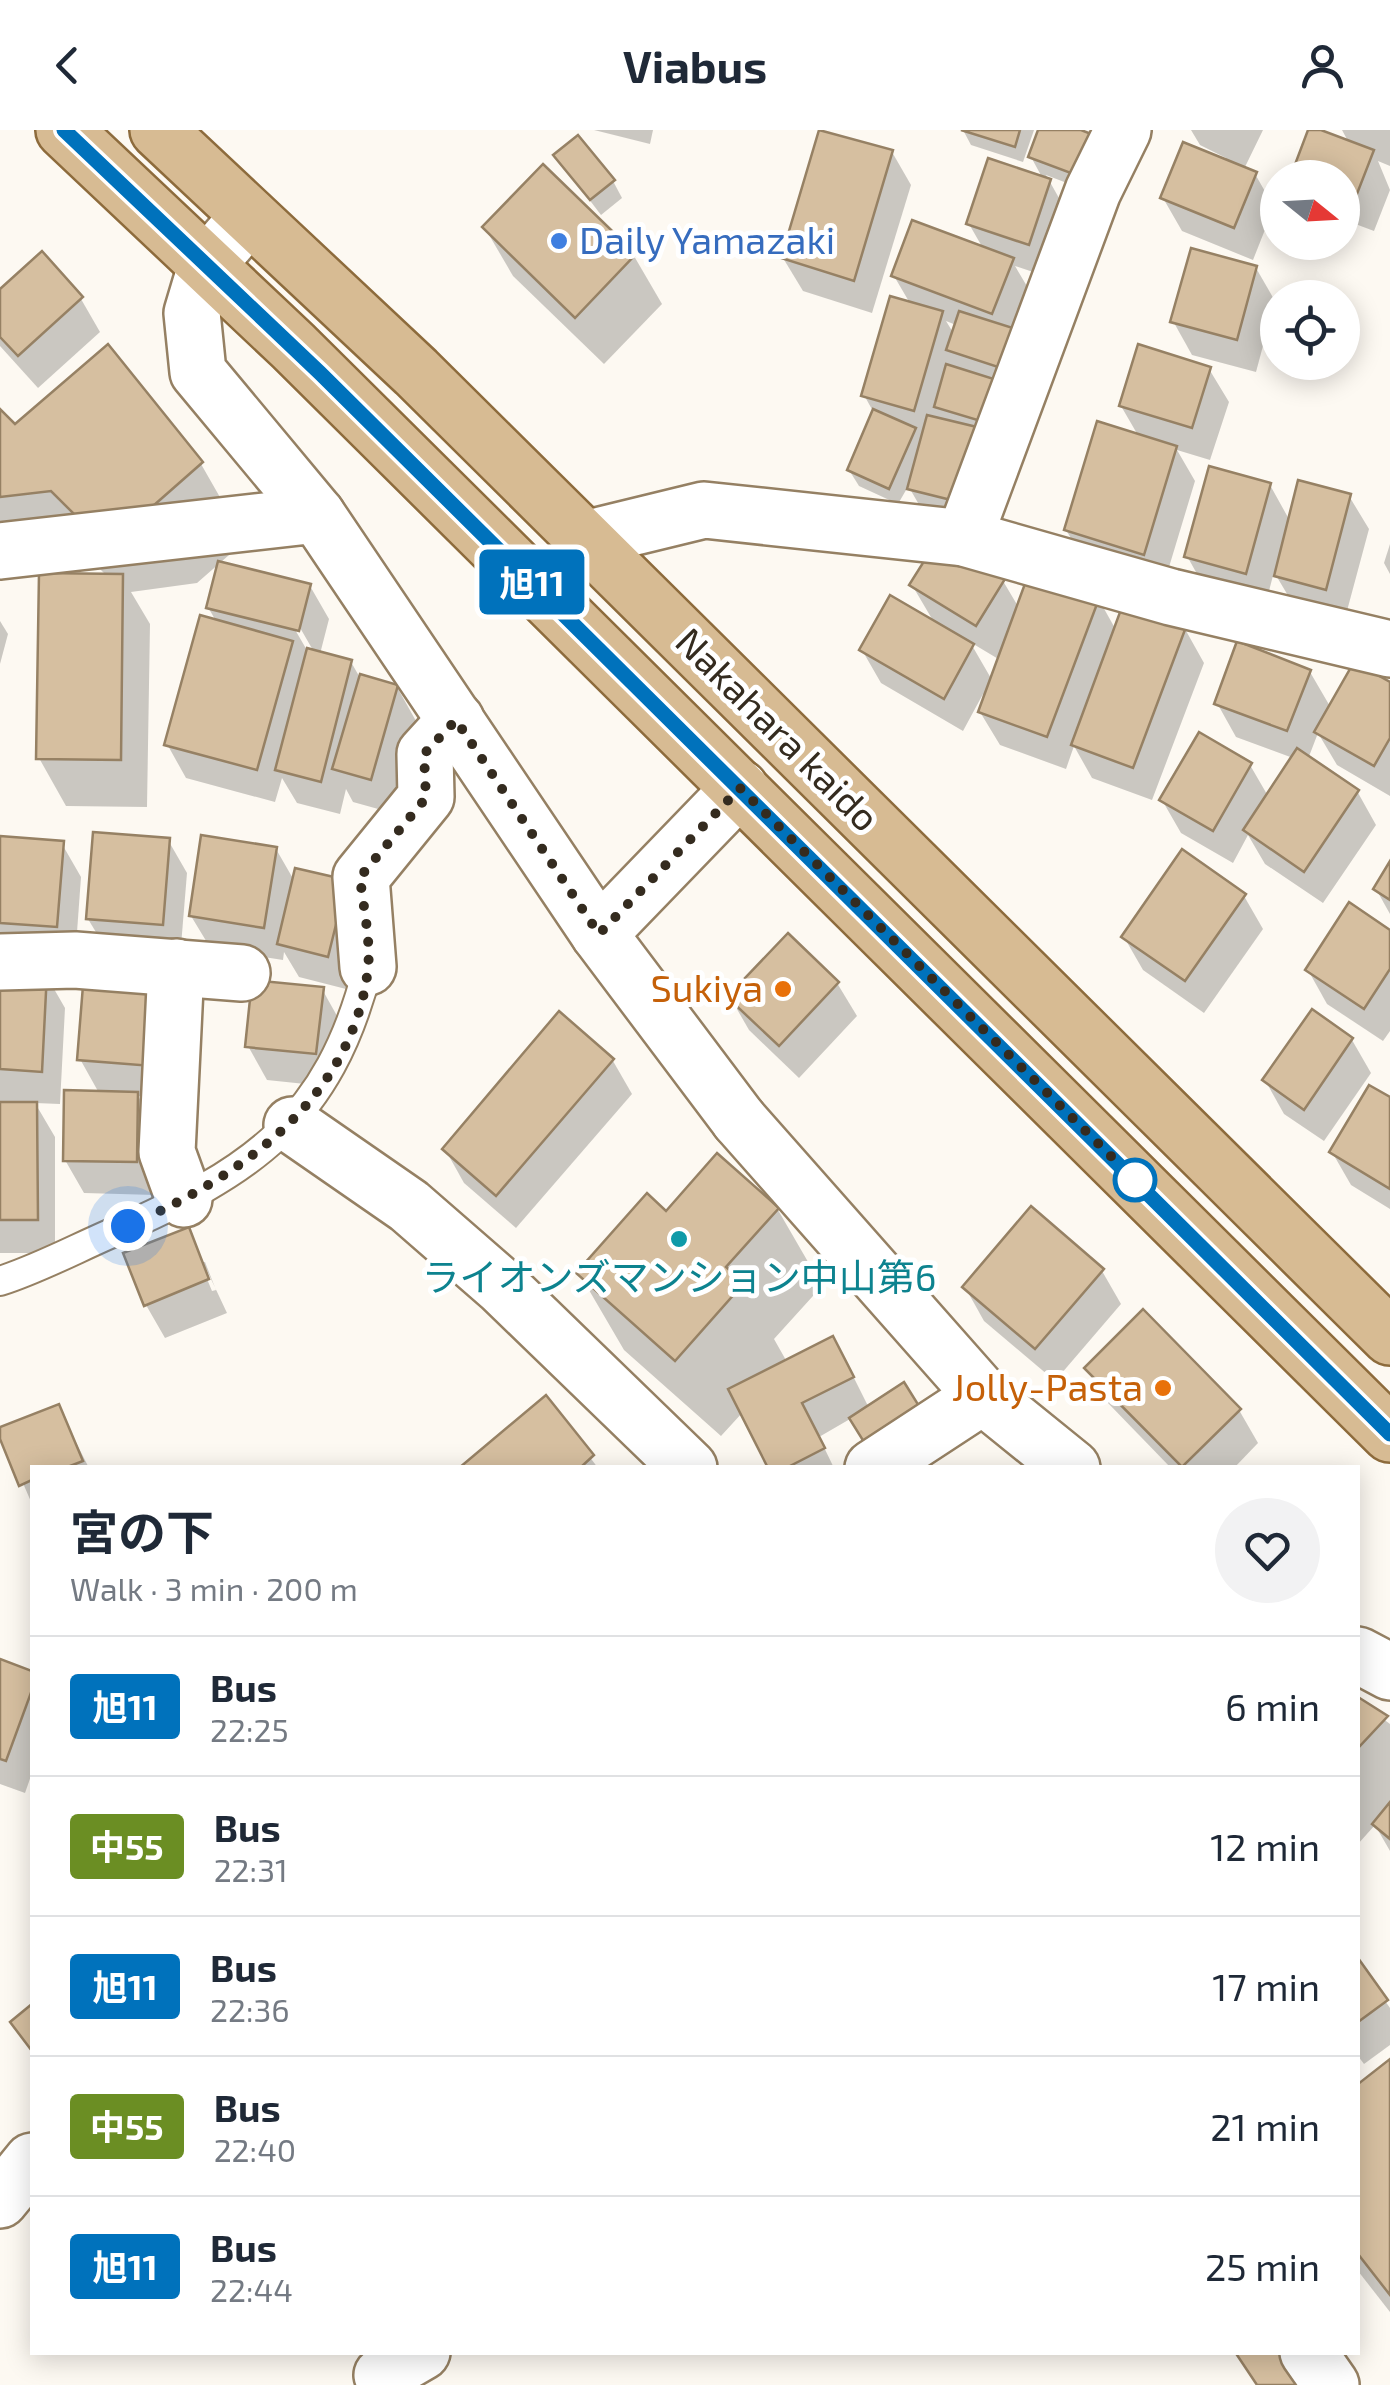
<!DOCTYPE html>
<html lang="en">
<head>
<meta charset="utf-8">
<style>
	body { margin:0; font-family:"Exo 2","Noto Sans JP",sans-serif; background:#f2f2f3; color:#1f2937; height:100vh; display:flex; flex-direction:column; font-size:38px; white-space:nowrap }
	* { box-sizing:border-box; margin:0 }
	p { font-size:32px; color:#747a83 }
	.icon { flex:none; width:55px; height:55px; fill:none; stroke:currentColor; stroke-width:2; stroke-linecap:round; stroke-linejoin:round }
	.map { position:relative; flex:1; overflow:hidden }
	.drawer { position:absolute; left:30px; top:1335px; width:1330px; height:890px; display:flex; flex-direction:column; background:#fff; border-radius:0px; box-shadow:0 5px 25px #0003 }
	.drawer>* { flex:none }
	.badge { padding:0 20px; border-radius:8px; font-size:35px; line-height:65px }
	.needle { width:65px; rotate:108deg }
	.controls { position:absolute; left:1260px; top:30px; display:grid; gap:20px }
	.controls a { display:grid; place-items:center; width:100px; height:100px; border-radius:50%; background:#fff; box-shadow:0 5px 25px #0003; font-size:50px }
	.you { position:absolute; width:50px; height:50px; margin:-25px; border:8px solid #fff; border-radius:50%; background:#1a73e8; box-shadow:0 0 0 15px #1a73e833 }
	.map>.badge { position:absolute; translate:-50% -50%; box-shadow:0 0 0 5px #fff }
	.round { display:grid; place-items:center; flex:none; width:105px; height:105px; border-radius:52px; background:#f2f2f3 }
	.headline { display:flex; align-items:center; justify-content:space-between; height:170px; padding:0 40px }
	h1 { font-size:48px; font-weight:700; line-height:75px }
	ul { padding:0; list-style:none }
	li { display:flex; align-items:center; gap:30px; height:140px; padding:0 40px; border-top:2px solid #e0e1e3 }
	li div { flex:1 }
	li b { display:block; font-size:38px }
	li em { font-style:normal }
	li .badge { min-width:110px; font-weight:700; text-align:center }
	header { display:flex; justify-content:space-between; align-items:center; height:130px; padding:0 40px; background:#fff; font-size:45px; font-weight:700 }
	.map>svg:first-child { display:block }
	.shadow { fill:#0003; fill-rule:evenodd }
	.building { fill:#d6bfa0; stroke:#968164; stroke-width:2.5 }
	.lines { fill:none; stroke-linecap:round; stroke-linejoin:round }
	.service-casing { stroke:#958063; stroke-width:32 }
	.minor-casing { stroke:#958063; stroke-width:60 }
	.tertiary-casing { stroke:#958063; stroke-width:60 }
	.primary-casing { stroke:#8d6b3c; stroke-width:60 }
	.service { stroke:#fff; stroke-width:28 }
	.minor { stroke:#fff; stroke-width:55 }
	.tertiary { stroke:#fff; stroke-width:55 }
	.primary { stroke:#d7bb93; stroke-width:55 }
	.line-casing { stroke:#fff; stroke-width:22 }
	.line { stroke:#0072bc; stroke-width:15 }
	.walk { stroke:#342b1f; stroke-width:10; stroke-dasharray:0 18 }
	.shop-dot { fill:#3f7fe0; stroke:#fff; stroke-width:4 }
	.food-dot { fill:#e8710a; stroke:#fff; stroke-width:4 }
	.stop-dot { fill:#fff; stroke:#0072bc; stroke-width:5 }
	.culture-dot { fill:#0f9aa8; stroke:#fff; stroke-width:4 }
	.labels { text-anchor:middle; stroke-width:10; stroke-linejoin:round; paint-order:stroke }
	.shop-label { font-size:38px; fill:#366cbe; stroke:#fff; text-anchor:start }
	.street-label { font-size:38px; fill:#342b1f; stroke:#fff }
	.food-label { font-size:38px; fill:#c56008; stroke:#fff; text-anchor:end }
	.culture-label { font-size:38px; fill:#0d838f; stroke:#fff }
</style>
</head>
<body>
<header><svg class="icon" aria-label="back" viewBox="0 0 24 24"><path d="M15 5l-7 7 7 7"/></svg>Viabus<svg class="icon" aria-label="person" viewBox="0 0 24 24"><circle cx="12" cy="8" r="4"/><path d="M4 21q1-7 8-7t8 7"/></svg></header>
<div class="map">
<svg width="1390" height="2255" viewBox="0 0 1390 2255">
	<rect width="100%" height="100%" fill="#fdf9f2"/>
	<g class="shadow">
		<path d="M 594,0 L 653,0 L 650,14 Z"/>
		<path d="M 963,0 L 1034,0 L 1023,32 L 971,15 Z"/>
		<path d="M 1041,0 L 1074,0 L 1093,63 L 1046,45 L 1068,84 L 1048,147 L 1015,136 L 1031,163 L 1013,254 L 993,248 L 1005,268 L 981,405 L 929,392 L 910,359 L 913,348 L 898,374 L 859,356 L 849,340 L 874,283 L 864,265 L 911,175 L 894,146 L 984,120 L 969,94 L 1043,49 L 1031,27 ZM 946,191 L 956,195 L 954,204 Z"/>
		<path d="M 1191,0 L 1263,0 L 1244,39 L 1255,44 L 1274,77 L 1253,130 L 1182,101 L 1163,68 L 1226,28 L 1200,15 Z"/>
		<path d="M 1311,0 L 1349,13 L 1342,0 L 1390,0 L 1390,36 L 1378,31 L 1390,60 L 1374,101 L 1342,89 L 1342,48 L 1295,48 Z"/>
		<path d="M 892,22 L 911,55 L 872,183 L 803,161 L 783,128 Z"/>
		<path d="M 556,26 L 613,51 L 622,68 L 601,85 Z"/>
		<path d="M 543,37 L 634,126 L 662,174 L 604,234 L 513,146 L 485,98 Z"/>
		<path d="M 42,124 L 81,169 L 100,202 L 38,258 L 0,216 L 0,162 Z"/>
		<path d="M 1256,138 L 1275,171 L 1256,242 L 1192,225 L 1173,191 Z"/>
		<path d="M 107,218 L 201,334 L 245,411 L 197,453 L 131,462 L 150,494 L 147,677 L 66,676 L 39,628 L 42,444 L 8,448 L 0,439 L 0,283 L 15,298 ZM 98,437 L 107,446 L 56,445 L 56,442 Z"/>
		<path d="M 1209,239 L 1229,272 L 1210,330 L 1177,320 L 1195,351 L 1163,457 L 1086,433 L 1066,400 L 1139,307 L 1121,276 Z"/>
		<path d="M 1270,355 L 1290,391 L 1349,366 L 1369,399 L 1344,492 L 1296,479 L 1274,442 L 1265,476 L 1206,460 L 1187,426 Z"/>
		<path d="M 1390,414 L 1390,444 L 1384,433 Z"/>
		<path d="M 1003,451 L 1019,478 L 1098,468 L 1116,500 L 1185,499 L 1204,533 L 1152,670 L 1092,648 L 1074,616 L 1066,639 L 1000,615 L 980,582 L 983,564 L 963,601 L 881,553 L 862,520 L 935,494 L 912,455 ZM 970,512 L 1000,530 L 992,550 Z"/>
		<path d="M 310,456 L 329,489 L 320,524 L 351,532 L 359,546 L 397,557 L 416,591 L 389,682 L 353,672 L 346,659 L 340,684 L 297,673 L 282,648 L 275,672 L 186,648 L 167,614 L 217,493 L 208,477 ZM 295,489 L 314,522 L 308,522 L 290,491 Z"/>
		<path d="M 0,491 L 8,504 L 0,534 Z"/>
		<path d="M 1310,542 L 1331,578 L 1390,555 L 1390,666 L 1337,635 L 1318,603 L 1308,629 L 1357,661 L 1376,695 L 1323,773 L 1265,734 L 1248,705 L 1233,733 L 1181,703 L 1162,670 L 1250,635 L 1268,666 L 1293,628 L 1236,607 L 1217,573 Z"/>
		<path d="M 0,709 L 62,714 L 81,747 L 75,830 L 0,817 Z"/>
		<path d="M 168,710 L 187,743 L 180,828 L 108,822 L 88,789 Z"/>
		<path d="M 276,719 L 295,752 L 364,786 L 346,859 L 299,847 L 284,822 L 283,830 L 211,819 L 191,786 Z"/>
		<path d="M 1390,736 L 1390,784 L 1376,759 Z"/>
		<path d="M 1244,766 L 1263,799 L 1204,883 L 1143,840 L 1124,807 Z"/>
		<path d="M 1390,803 L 1390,901 L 1383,911 L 1327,874 L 1308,840 Z"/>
		<path d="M 0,843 L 46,845 L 65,878 L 60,974 L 35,973 L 55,1007 L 55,1123 L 0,1123 Z"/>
		<path d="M 86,845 L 170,968 L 138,966 L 156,997 L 155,1065 L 84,1063 L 65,1030 L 99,963 L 80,929 Z"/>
		<path d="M 837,853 L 857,886 L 799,948 L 749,900 L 730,867 Z"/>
		<path d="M 322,859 L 341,893 L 334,957 L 267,950 L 248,916 Z"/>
		<path d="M 560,885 L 613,931 L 632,964 L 516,1098 L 464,1053 L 445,1019 Z"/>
		<path d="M 1352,910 L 1371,943 L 1324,1011 L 1284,984 L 1265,950 Z"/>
		<path d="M 1390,970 L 1390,1079 L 1351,1055 L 1332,1022 Z"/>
		<path d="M 778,1080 L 822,1156 L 774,1209 L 787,1232 L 851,1242 L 869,1278 L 819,1307 L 834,1338 L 770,1338 L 743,1282 L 721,1306 L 624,1220 L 579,1143 L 666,1084 Z"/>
		<path d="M 188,1100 L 227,1183 L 165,1208 L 146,1175 ZM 200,1132 L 205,1132 L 216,1160 L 212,1161 Z"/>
		<path d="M 1102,1141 L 1121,1174 L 1055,1251 L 984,1191 L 965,1157 Z"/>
		<path d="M 1087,1238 L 1239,1280 L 1258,1313 L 1234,1338 L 1171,1338 L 1107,1272 Z"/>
		<path d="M 546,1269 L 598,1338 L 463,1338 Z"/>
		<path d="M 58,1277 L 89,1338 L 32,1338 L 32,1374 L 0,1300 Z"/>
		<path d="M 0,1532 L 32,1543 L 32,1643 L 25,1663 L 0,1654 Z"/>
		<path d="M 1358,1570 L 1390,1594 L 1390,1721 L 1375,1695 L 1358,1714 Z"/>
		<path d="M 1358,1832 L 1390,1878 L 1390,1915 L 1364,1934 L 1358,1926 Z"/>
		<path d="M 1390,1932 L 1390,2182 L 1358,2141 L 1358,1958 Z"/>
	</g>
	<g class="building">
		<path d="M 819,0 L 893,20 L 854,151 L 781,128 Z"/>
		<path d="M 961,0 L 1020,0 L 1015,17 Z"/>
		<path d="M 1038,0 L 1081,0 L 1099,7 L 1084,48 L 1028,27 Z"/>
		<path d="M 1308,0 L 1321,0 L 1374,20 L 1355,69 L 1342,64 L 1342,48 L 1291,45 Z"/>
		<path d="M 578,5 L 615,50 L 590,70 L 553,25 Z"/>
		<path d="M 1183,12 L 1257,42 L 1234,98 L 1160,68 Z"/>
		<path d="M 988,28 L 1051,49 L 1029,115 L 966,94 Z"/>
		<path d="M 543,34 L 636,124 L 575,188 L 482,97 Z"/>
		<path d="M 912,90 L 1014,128 L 992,184 L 891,146 Z"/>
		<path d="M 1191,118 L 1257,136 L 1237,210 L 1170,192 Z"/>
		<path d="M 42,121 L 83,167 L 18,226 L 0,207 L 0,159 Z"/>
		<path d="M 890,166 L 943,181 L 914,281 L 861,266 Z"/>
		<path d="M 959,181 L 1016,199 L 1004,239 L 946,220 Z"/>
		<path d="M 108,214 L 203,332 L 153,376 L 77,387 L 51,361 L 0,367 L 0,279 L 15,294 Z"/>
		<path d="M 1138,214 L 1211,237 L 1192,298 L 1119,276 Z"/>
		<path d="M 946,234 L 997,250 L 984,292 L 934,277 Z"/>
		<path d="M 873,279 L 916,298 L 889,359 L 847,340 Z"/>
		<path d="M 927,285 L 981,298 L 963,373 L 907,359 Z"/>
		<path d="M 1097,291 L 1177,316 L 1144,425 L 1064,400 Z"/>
		<path d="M 1209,336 L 1271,353 L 1246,444 L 1184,427 Z"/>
		<path d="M 1298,350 L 1351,364 L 1326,460 L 1274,446 Z"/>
		<path d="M 938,409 L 1005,449 L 976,496 L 909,455 Z"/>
		<path d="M 218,431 L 311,454 L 299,501 L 206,478 Z"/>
		<path d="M 1030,440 L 1100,466 L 1047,607 L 978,582 Z"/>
		<path d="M 39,443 L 123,444 L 121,630 L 36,629 Z"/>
		<path d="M 890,465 L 974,514 L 944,569 L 859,520 Z"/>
		<path d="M 1123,474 L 1186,497 L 1133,638 L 1071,615 Z"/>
		<path d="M 200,485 L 293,511 L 257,640 L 164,615 Z"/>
		<path d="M 1237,511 L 1311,540 L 1287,601 L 1214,574 Z"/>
		<path d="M 307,518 L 352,530 L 321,652 L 275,640 Z"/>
		<path d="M 1354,532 L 1390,552 L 1390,608 L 1374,636 L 1314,602 Z"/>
		<path d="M 360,544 L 398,555 L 371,650 L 332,639 Z"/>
		<path d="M 1199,602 L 1252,633 L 1213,701 L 1159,670 Z"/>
		<path d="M 1297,618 L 1359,660 L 1304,742 L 1243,700 Z"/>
		<path d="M 93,702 L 170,708 L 163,795 L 86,789 Z"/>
		<path d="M 201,705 L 277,717 L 264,798 L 189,786 Z"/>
		<path d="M 0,706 L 64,711 L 57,797 L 0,793 Z"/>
		<path d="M 1182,719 L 1246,764 L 1185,851 L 1121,807 Z"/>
		<path d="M 1390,731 L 1390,770 L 1373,759 Z"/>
		<path d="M 295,738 L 347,750 L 328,827 L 277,814 Z"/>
		<path d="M 1349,772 L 1390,800 L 1390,839 L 1364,879 L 1305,840 Z"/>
		<path d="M 788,803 L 839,852 L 779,916 L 727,867 Z"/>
		<path d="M 0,840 L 47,842 L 42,942 L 0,939 Z"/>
		<path d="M 84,843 L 159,849 L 152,936 L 77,930 Z"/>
		<path d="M 252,850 L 324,857 L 316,924 L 245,917 Z"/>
		<path d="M 1312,879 L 1353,908 L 1304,980 L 1262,950 Z"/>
		<path d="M 559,881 L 614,929 L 496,1066 L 442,1019 Z"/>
		<path d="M 1369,955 L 1390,967 L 1390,1059 L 1329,1022 Z"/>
		<path d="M 64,960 L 138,962 L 137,1032 L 63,1031 Z"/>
		<path d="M 0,972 L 37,972 L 38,1090 L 0,1090 Z"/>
		<path d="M 717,1023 L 779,1078 L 726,1137 L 744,1153 L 675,1231 L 576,1143 L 647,1063 L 666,1081 Z"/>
		<path d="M 1031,1076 L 1104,1139 L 1035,1219 L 962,1157 Z"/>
		<path d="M 189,1097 L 209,1149 L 144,1176 L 123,1123 Z"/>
		<path d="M 1143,1179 L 1241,1279 L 1182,1337 L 1084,1238 Z"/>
		<path d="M 833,1206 L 854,1247 L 802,1273 L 825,1318 L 786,1338 L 768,1338 L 728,1259 Z"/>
		<path d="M 904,1252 L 924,1284 L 869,1320 L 849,1288 Z"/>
		<path d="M 546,1265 L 594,1325 L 580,1338 L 459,1338 Z"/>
		<path d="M 59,1274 L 83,1331 L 65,1338 L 32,1338 L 32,1350 L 19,1356 L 0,1309 L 0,1297 Z"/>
		<path d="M 0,1529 L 32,1541 L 32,1560 L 6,1631 L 0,1629 Z"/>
		<path d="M 1358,1567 L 1388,1586 L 1358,1618 Z"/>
		<path d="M 1390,1672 L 1390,1709 L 1372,1694 Z"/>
		<path d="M 1358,1828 L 1388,1870 L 1358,1892 Z"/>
		<path d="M 32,1874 L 32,1921 L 10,1892 Z"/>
		<path d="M 1390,1929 L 1390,2165 L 1358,2124 L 1358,1954 Z"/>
		<path d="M 1235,2222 L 1290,2222 L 1312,2255 L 1257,2255 Z"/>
	</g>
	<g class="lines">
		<defs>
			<path id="service" d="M 0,1151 C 38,1139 75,1119 112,1103 C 251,1042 329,992 368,837"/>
			<g id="minor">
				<path d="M 964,408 L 1093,61 L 1123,0"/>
				<path d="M 585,409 L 704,380 L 964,408 L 1171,467 L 1390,519"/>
				<path d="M 0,421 L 317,385 L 599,804 L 739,990"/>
				<path d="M 599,804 L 740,658"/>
				<path d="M 0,832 L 75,830 L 242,843"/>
				<path d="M 176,837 L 167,1022 L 184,1069"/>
				<path d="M 368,837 L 361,747 L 426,667 L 425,624 L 456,590"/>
				<path d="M 292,995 L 409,1076 L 502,1157 L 689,1338"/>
				<path d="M 873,1338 L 983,1266"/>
				<path d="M 0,2070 L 32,2031"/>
				<path d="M 1308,2222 L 1331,2255"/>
				<path d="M 382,2245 L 422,2222"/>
			</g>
			<g id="tertiary">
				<path d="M 249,86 L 206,136 L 192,183 L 198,242 L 317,385"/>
				<path d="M 739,990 L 983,1266 L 1072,1338"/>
				<path d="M 1358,1525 L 1390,1542"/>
			</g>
			<g id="primary">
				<path d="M 64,0 L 293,216 L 1390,1304"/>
				<path d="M 158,0 L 416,242 L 1390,1207"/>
			</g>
		</defs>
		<use href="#service" class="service-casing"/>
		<use href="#minor" class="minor-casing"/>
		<use href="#tertiary" class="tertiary-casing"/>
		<use href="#primary" class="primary-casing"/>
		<use href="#service" class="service"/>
		<use href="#minor" class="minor"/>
		<use href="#tertiary" class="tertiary"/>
		<use href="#primary" class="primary"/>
	</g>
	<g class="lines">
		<defs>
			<path id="line" d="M 64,0 L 320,243 L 1390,1304"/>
		</defs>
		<use href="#line" class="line-casing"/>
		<use href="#line" class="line"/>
		<path class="walk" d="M 128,1096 C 239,1047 352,971 368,839 C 371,810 363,776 360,747 L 426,668 L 424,624 L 456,590 L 599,804 L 740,658 L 1135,1050"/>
	</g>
	<circle class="shop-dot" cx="559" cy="111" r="10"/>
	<g class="food-dot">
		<circle cx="783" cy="859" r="10"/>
		<circle cx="1163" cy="1258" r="10"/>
	</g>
	<circle class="stop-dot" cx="1135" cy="1050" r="20"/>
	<circle class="culture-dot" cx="679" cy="1109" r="10"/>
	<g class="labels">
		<g class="shop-label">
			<text x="579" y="124">Daily Yamazaki</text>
		</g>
		<g class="street-label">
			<text transform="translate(777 600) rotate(45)" y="13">Nakahara kaido</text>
		</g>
		<g class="food-label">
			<text x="763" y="872">Sukiya</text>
			<text x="1143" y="1271">Jolly-Pasta</text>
		</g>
		<g class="culture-label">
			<text x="679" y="1161">ライオンズマンション中山第6</text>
		</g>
	</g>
</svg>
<div class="controls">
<a><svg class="needle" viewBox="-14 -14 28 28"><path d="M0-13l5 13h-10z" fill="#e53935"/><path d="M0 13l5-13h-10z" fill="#747a83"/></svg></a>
<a><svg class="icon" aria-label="locate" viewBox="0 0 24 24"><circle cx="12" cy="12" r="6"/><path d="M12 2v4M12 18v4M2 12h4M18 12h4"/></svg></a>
</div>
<div class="you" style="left:128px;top:1096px"></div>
<b class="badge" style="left:532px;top:452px;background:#0072bc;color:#fff">旭11</b>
<section class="drawer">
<div class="headline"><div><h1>宮の下</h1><p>Walk · 3 min · 200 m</p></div><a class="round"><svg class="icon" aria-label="heart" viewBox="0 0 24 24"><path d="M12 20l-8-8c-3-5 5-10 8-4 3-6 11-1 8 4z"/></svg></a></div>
<ul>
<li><span class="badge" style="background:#0072bc;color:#fff">旭11</span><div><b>Bus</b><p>22:25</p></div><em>6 min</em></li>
<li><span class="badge" style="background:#6b8e23;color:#fff">中55</span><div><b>Bus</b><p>22:31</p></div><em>12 min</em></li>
<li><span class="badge" style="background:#0072bc;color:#fff">旭11</span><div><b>Bus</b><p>22:36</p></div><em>17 min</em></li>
<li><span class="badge" style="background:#6b8e23;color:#fff">中55</span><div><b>Bus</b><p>22:40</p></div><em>21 min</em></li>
<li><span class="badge" style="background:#0072bc;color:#fff">旭11</span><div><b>Bus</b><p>22:44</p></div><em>25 min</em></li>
</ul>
</section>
</div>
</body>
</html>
